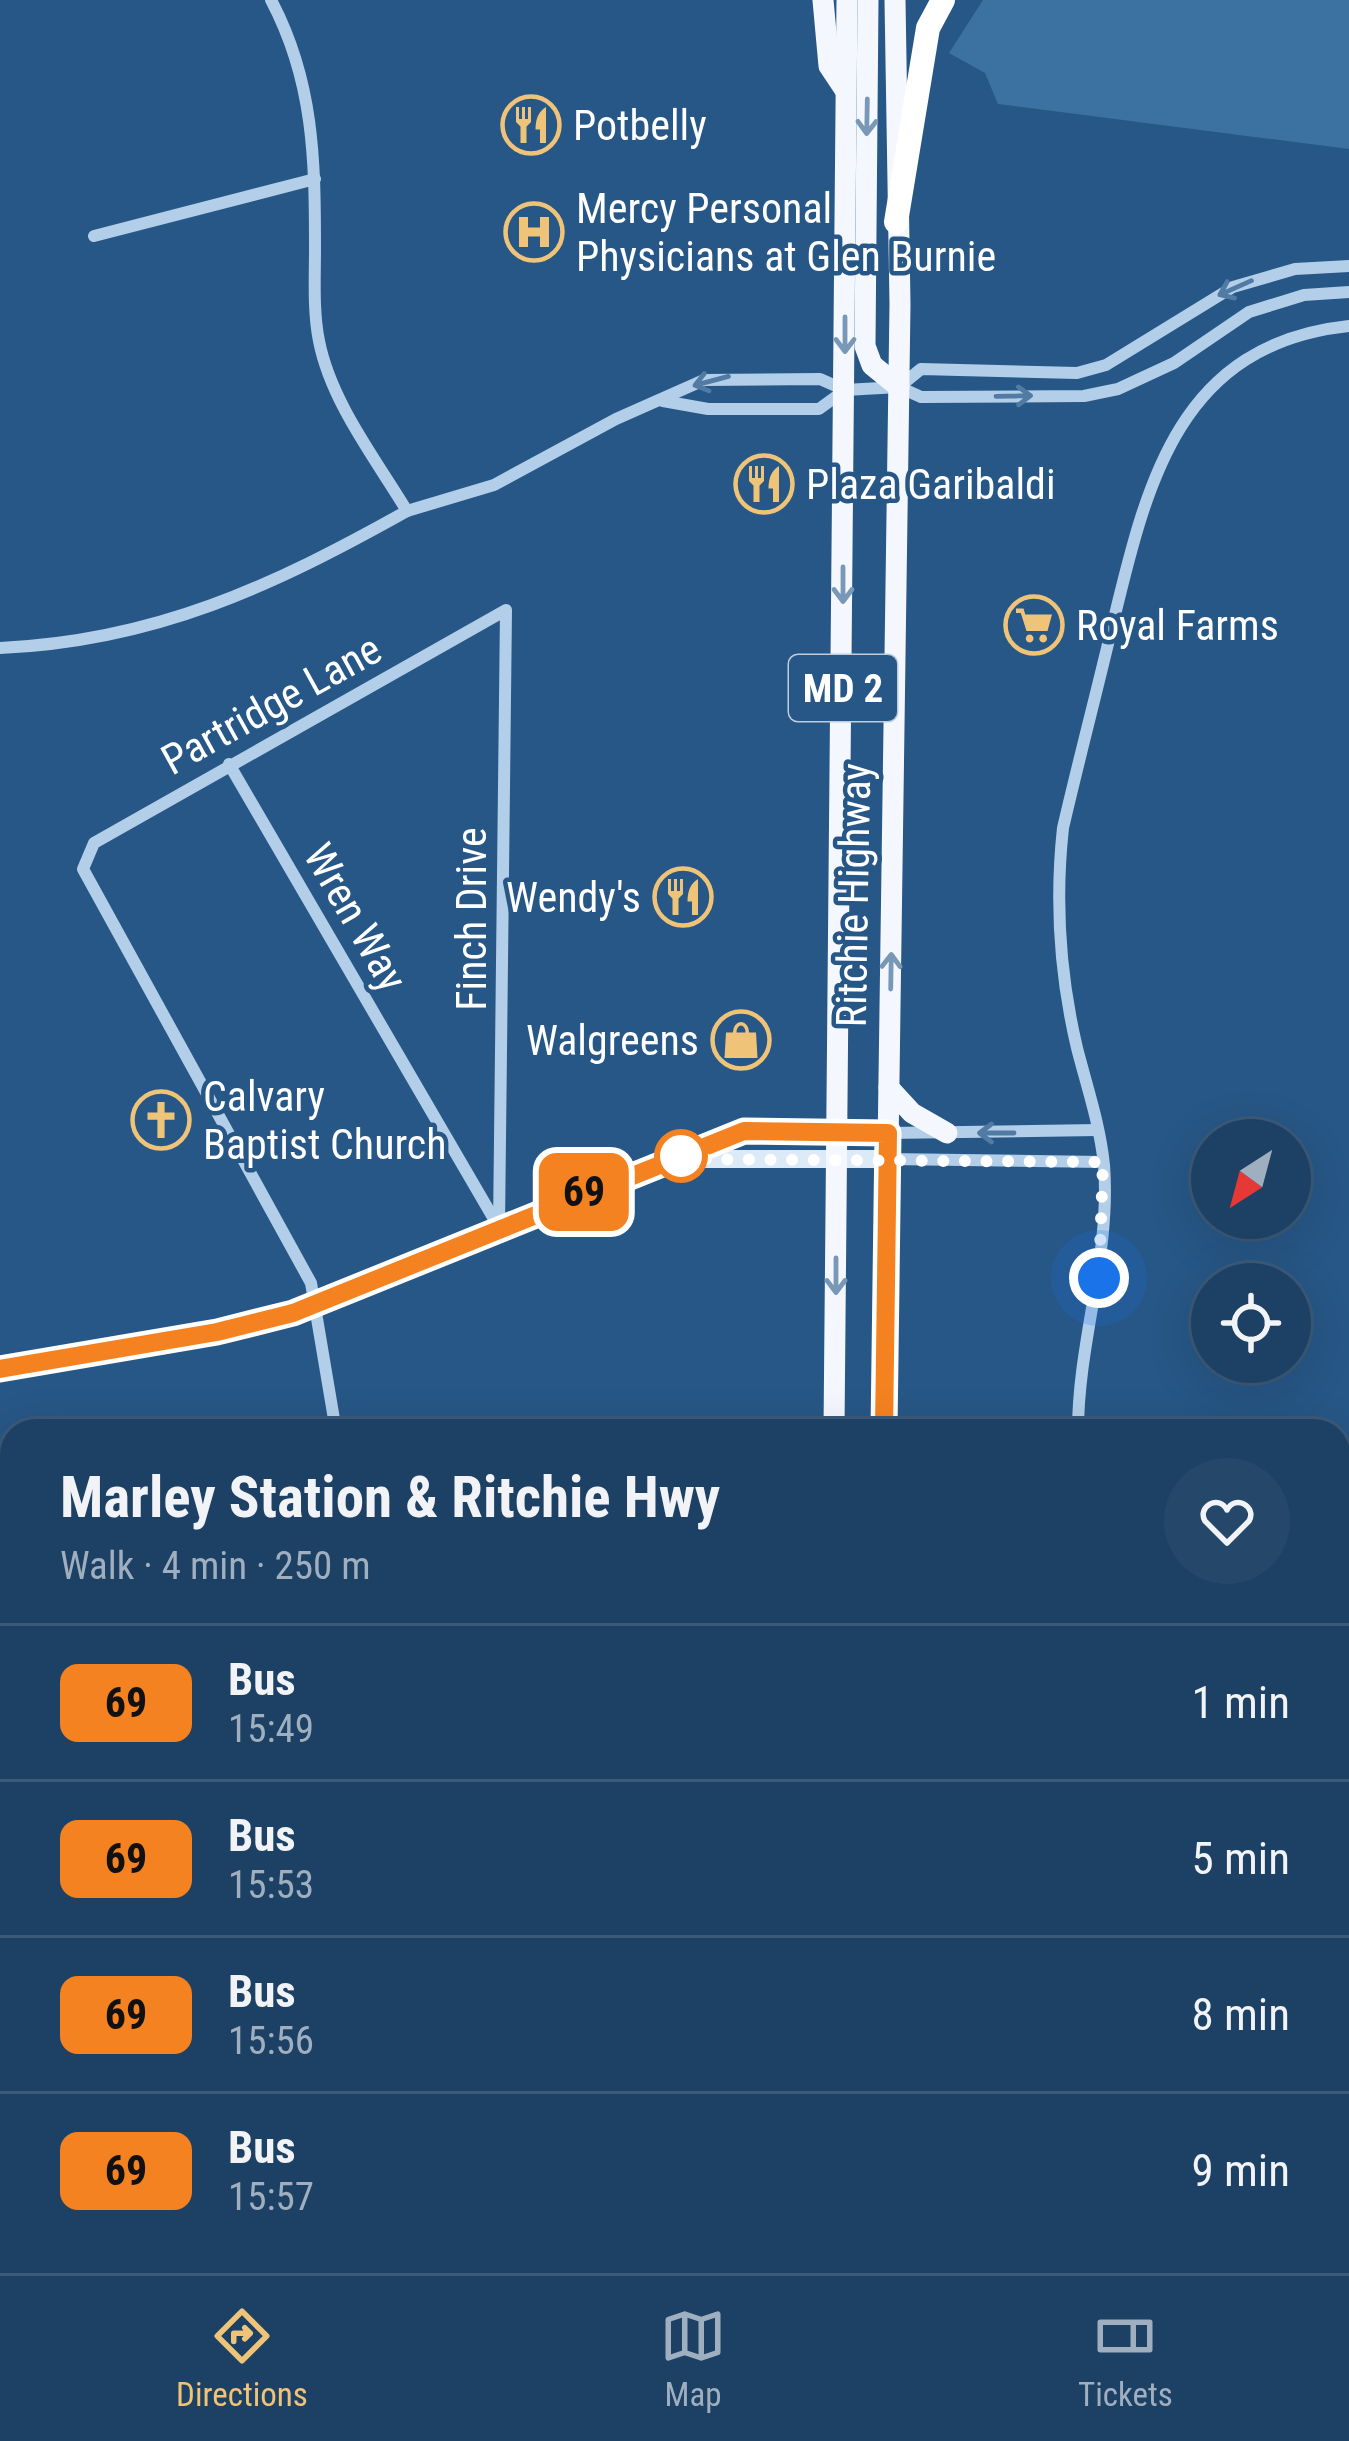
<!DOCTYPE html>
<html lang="en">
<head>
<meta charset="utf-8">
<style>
	body { margin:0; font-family:"Roboto Condensed",sans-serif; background:#25486a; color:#f1f3f6; height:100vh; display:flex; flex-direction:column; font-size:45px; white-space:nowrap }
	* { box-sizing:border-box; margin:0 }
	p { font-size:39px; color:#a0afbf }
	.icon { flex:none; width:66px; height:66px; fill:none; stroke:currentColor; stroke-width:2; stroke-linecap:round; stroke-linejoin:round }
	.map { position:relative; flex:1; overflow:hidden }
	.sheet { position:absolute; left:0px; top:1419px; width:1350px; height:855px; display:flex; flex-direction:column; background:#1d4164; border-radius:36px 36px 0 0; box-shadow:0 12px 48px #0002,0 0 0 3px #3b5a78 }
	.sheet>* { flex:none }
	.badge { padding:0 24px; border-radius:18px; font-size:42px; line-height:78px }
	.needle { width:78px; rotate:216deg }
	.buttons { position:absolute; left:1191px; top:1119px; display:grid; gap:24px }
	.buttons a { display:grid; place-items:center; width:120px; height:120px; border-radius:50%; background:#1d4164; box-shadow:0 12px 48px #0002,0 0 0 3px #3b5a78; font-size:60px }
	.you { position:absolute; width:60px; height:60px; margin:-30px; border:9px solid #fff; border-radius:50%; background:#1a73e8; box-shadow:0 0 0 18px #1a73e833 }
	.map>.badge { position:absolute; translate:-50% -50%; box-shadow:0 0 0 6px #fff }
	.round { display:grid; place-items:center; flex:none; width:126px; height:126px; border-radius:63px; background:#25486a }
	.summary { display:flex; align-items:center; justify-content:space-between; height:204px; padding:0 60px }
	h1 { font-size:57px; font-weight:700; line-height:90px }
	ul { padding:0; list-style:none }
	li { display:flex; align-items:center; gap:36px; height:156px; padding:0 60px; border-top:3px solid #3b5a78 }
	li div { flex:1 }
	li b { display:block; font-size:45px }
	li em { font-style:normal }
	li .badge { min-width:132px; font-weight:700; text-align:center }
	.menu { display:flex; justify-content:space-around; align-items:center; height:168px; border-top:3px solid #3b5a78; background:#1d4164; font-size:33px; color:#a0afbf }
	.menu a { display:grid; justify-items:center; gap:6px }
	.menu .selected { color:#f0c478 }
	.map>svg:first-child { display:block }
	.green { fill:#3c72a2 }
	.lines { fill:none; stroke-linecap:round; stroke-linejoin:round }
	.stream { stroke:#a6cae8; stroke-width:4.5 }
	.street { stroke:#b2cee8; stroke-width:12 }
	.secondary { stroke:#dceaf7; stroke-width:18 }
	.primary { stroke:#f4f8fe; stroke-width:21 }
	.highway { stroke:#fff; stroke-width:24 }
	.oneway { stroke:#7997b6 }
	.oneway2 { stroke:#517ba3 }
	.line-casing { stroke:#fff; stroke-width:27 }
	.line { stroke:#f58220; stroke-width:18 }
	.walk { stroke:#fff; stroke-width:12; stroke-dasharray:0 21.6 }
	.stop-dot { fill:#fff; stroke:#f58220; stroke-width:6 }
	.labels { text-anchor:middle; stroke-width:9; stroke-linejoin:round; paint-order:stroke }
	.shield { fill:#275786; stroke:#becddb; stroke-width:3 }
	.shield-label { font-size:39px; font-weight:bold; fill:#fff }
	.poi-label { font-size:42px; fill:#fff; stroke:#275786; text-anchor:start }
	.street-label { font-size:42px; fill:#fff; stroke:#275786 }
</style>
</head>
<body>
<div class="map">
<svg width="1349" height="2273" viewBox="0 0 1349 2273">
	<rect width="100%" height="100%" fill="#275786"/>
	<g class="green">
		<path d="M 983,0 L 1349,0 L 1349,149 L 998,104 L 985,73 L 949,53 Z"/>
		<path d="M 1338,1859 L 1349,1863 L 1349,2233 L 1338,2232 Z"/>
		<path d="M 897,2262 L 1266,2262 L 1261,2273 L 897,2273 Z"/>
	</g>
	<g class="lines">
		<g class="stream">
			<path d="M 1338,2107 L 1349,2105"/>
			<path d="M 703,2273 L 711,2262"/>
		</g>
		<g class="street">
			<path d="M 94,236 L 315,179"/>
			<path d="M 899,387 L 921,369 L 1077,373 L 1106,365 L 1233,287 L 1295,269 L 1349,266"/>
			<path d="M 663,401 L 708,409 L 819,409 L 845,390"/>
			<path d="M 407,511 L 494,485 L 616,419 L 704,380 L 820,379 L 845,390 L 899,387 L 921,397 L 1084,396 L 1118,389 L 1174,363 L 1249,312 L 1304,295 L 1349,292"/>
			<path d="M 0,648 C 156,641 273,586 407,511 C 375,458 331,402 319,341 C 313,311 315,279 315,249 C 315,160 314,81 271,0"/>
			<path d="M 229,764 L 498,1226"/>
			<path d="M 888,1133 L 1098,1130"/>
			<path d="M 888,1159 L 1103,1162"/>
			<path d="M 336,1431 L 311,1283 L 83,869 L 94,843 L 506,610 L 499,1227"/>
			<path d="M 1078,1431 C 1078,1341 1111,1256 1104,1165 C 1100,1125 1087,1087 1077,1048 C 1060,976 1055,901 1063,828 C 1079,759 1097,691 1113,623 C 1147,482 1179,344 1349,326"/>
			<path d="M 0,1610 L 12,1608"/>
			<path d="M 1338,1813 L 1349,1818"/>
			<path d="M 0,1855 L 12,1853"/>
			<path d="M 0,2121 L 12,2117"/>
			<path d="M 0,2229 L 4,2273"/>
			<path d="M 297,2273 L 313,2262"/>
		</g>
		<g class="secondary">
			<path d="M 689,1159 L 888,1159"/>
			<path d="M 0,1369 L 217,1332 L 293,1313 L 744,1131 L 888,1133"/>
		</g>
		<g class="primary">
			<path d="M 823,0 L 829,66 L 845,90"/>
			<path d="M 868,0 L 865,346 L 872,365 L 899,387"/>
			<path d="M 889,1088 L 912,1113 L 947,1133"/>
			<path d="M 834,1431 L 847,0"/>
			<path d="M 884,1431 L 900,304 L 895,0"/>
			<path d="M 823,2273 L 823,2262"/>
			<path d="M 874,2273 L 874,2262"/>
		</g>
		<path class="highway" d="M 896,222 L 928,28 L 943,0"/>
	</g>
	<defs><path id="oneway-shaft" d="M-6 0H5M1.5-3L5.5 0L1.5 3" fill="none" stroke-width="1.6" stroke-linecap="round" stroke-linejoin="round" transform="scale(3)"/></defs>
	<g class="oneway">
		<use href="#oneway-shaft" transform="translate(867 117) rotate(91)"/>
		<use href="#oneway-shaft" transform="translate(845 335) rotate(90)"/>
		<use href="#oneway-shaft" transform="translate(843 585) rotate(90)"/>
		<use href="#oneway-shaft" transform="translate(891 971) rotate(-89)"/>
		<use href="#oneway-shaft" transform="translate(836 1276) rotate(90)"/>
	</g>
	<g class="oneway2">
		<use href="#oneway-shaft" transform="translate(1235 288) rotate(156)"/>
		<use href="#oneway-shaft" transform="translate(711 381) rotate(165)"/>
		<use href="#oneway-shaft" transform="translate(1014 396) rotate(-1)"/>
		<use href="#oneway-shaft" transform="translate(996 1133) rotate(180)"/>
	</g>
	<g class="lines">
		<defs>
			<path id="line" d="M 0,1369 L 217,1332 L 293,1313 L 744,1131 L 888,1133 L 884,1431"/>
		</defs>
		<use href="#line" class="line-casing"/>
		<use href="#line" class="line"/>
		<path class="walk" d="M 681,1156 L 672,1159 L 1103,1162 L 1099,1278"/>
	</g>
	<defs>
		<symbol id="restaurant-ring" viewBox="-11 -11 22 22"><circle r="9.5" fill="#275786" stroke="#f0c478" stroke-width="1.5"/><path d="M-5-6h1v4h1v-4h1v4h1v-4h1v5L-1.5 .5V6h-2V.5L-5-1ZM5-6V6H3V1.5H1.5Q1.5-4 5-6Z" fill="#f0c478"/></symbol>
		<symbol id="hospital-ring" viewBox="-11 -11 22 22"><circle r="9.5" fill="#275786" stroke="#f0c478" stroke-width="1.5"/><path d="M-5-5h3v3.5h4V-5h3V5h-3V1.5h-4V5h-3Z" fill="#f0c478"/></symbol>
		<symbol id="supermarket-ring" viewBox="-11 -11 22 22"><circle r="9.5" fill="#275786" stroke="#f0c478" stroke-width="1.5"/><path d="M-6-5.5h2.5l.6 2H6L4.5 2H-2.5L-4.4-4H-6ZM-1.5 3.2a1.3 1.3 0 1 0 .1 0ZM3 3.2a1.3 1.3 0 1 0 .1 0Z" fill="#f0c478"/></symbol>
		<symbol id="shop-ring" viewBox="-11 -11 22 22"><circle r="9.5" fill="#275786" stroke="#f0c478" stroke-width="1.5"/><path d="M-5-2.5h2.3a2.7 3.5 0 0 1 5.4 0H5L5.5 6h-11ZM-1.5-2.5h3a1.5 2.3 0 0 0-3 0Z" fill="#f0c478"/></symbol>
		<symbol id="church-ring" viewBox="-11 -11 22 22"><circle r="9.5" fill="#275786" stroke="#f0c478" stroke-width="1.5"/><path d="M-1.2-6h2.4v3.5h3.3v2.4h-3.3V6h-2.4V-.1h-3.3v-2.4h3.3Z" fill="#f0c478"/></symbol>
	</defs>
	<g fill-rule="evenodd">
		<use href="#restaurant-ring" x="498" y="92" width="66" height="66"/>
		<use href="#hospital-ring" x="501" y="199" width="66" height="66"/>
		<use href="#restaurant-ring" x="731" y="451" width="66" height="66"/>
		<use href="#supermarket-ring" x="1001" y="592" width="66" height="66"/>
		<use href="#restaurant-ring" x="650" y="864" width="66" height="66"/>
		<use href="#shop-ring" x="708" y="1007" width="66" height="66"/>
		<use href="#church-ring" x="128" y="1087" width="66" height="66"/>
	</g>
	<circle class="stop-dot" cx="681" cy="1156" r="24"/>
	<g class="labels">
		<rect class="shield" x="789" y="655" width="108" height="66" rx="9"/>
		<g class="shield-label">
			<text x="843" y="702">MD 2</text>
		</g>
		<g class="poi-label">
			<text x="573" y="140">Potbelly</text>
			<text x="576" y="223">Mercy Personal<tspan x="576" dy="48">Physicians at Glen Burnie</tspan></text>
			<text x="806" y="499">Plaza Garibaldi</text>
			<text x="1076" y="640">Royal Farms</text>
			<text x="641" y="912" text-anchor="end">Wendy's</text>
			<text x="699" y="1055" text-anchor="end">Walgreens</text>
			<text x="203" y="1111">Calvary<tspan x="203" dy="48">Baptist Church</tspan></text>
		</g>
		<g class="street-label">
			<text transform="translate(271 704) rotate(-29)" y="15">Partridge Lane</text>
			<text transform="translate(853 895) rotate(-89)" y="15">Ritchie Highway</text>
			<text transform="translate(356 917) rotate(60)" y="15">Wren Way</text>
			<text transform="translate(471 919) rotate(-90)" y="15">Finch Drive</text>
		</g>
	</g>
</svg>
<div class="buttons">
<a><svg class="needle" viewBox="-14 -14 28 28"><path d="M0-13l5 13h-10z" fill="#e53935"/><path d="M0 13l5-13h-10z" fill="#a0afbf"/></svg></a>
<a><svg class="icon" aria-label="locate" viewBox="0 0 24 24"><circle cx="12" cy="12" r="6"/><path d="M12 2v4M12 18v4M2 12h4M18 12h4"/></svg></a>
</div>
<div class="you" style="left:1099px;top:1278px"></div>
<b class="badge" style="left:584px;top:1192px;background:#f58220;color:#111">69</b>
<section class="sheet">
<div class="summary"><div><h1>Marley Station &amp; Ritchie Hwy</h1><p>Walk · 4 min · 250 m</p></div><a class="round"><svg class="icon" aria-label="heart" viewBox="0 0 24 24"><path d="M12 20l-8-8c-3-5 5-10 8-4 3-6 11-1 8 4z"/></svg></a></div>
<ul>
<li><span class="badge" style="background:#f58220;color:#111">69</span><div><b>Bus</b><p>15:49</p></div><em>1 min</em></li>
<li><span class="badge" style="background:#f58220;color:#111">69</span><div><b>Bus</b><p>15:53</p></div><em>5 min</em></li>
<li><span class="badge" style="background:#f58220;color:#111">69</span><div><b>Bus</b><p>15:56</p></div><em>8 min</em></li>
<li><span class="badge" style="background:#f58220;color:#111">69</span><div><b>Bus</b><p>15:57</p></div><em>9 min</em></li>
</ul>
</section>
</div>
<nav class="menu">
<a class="selected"><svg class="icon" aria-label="directions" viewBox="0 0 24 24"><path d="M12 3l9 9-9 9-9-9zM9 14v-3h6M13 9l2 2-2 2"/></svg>Directions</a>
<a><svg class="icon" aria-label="map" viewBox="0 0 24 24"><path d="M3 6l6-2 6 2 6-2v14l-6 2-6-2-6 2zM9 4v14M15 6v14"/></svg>Map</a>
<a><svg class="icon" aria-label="tickets" viewBox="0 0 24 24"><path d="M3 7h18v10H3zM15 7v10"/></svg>Tickets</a>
</nav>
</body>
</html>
